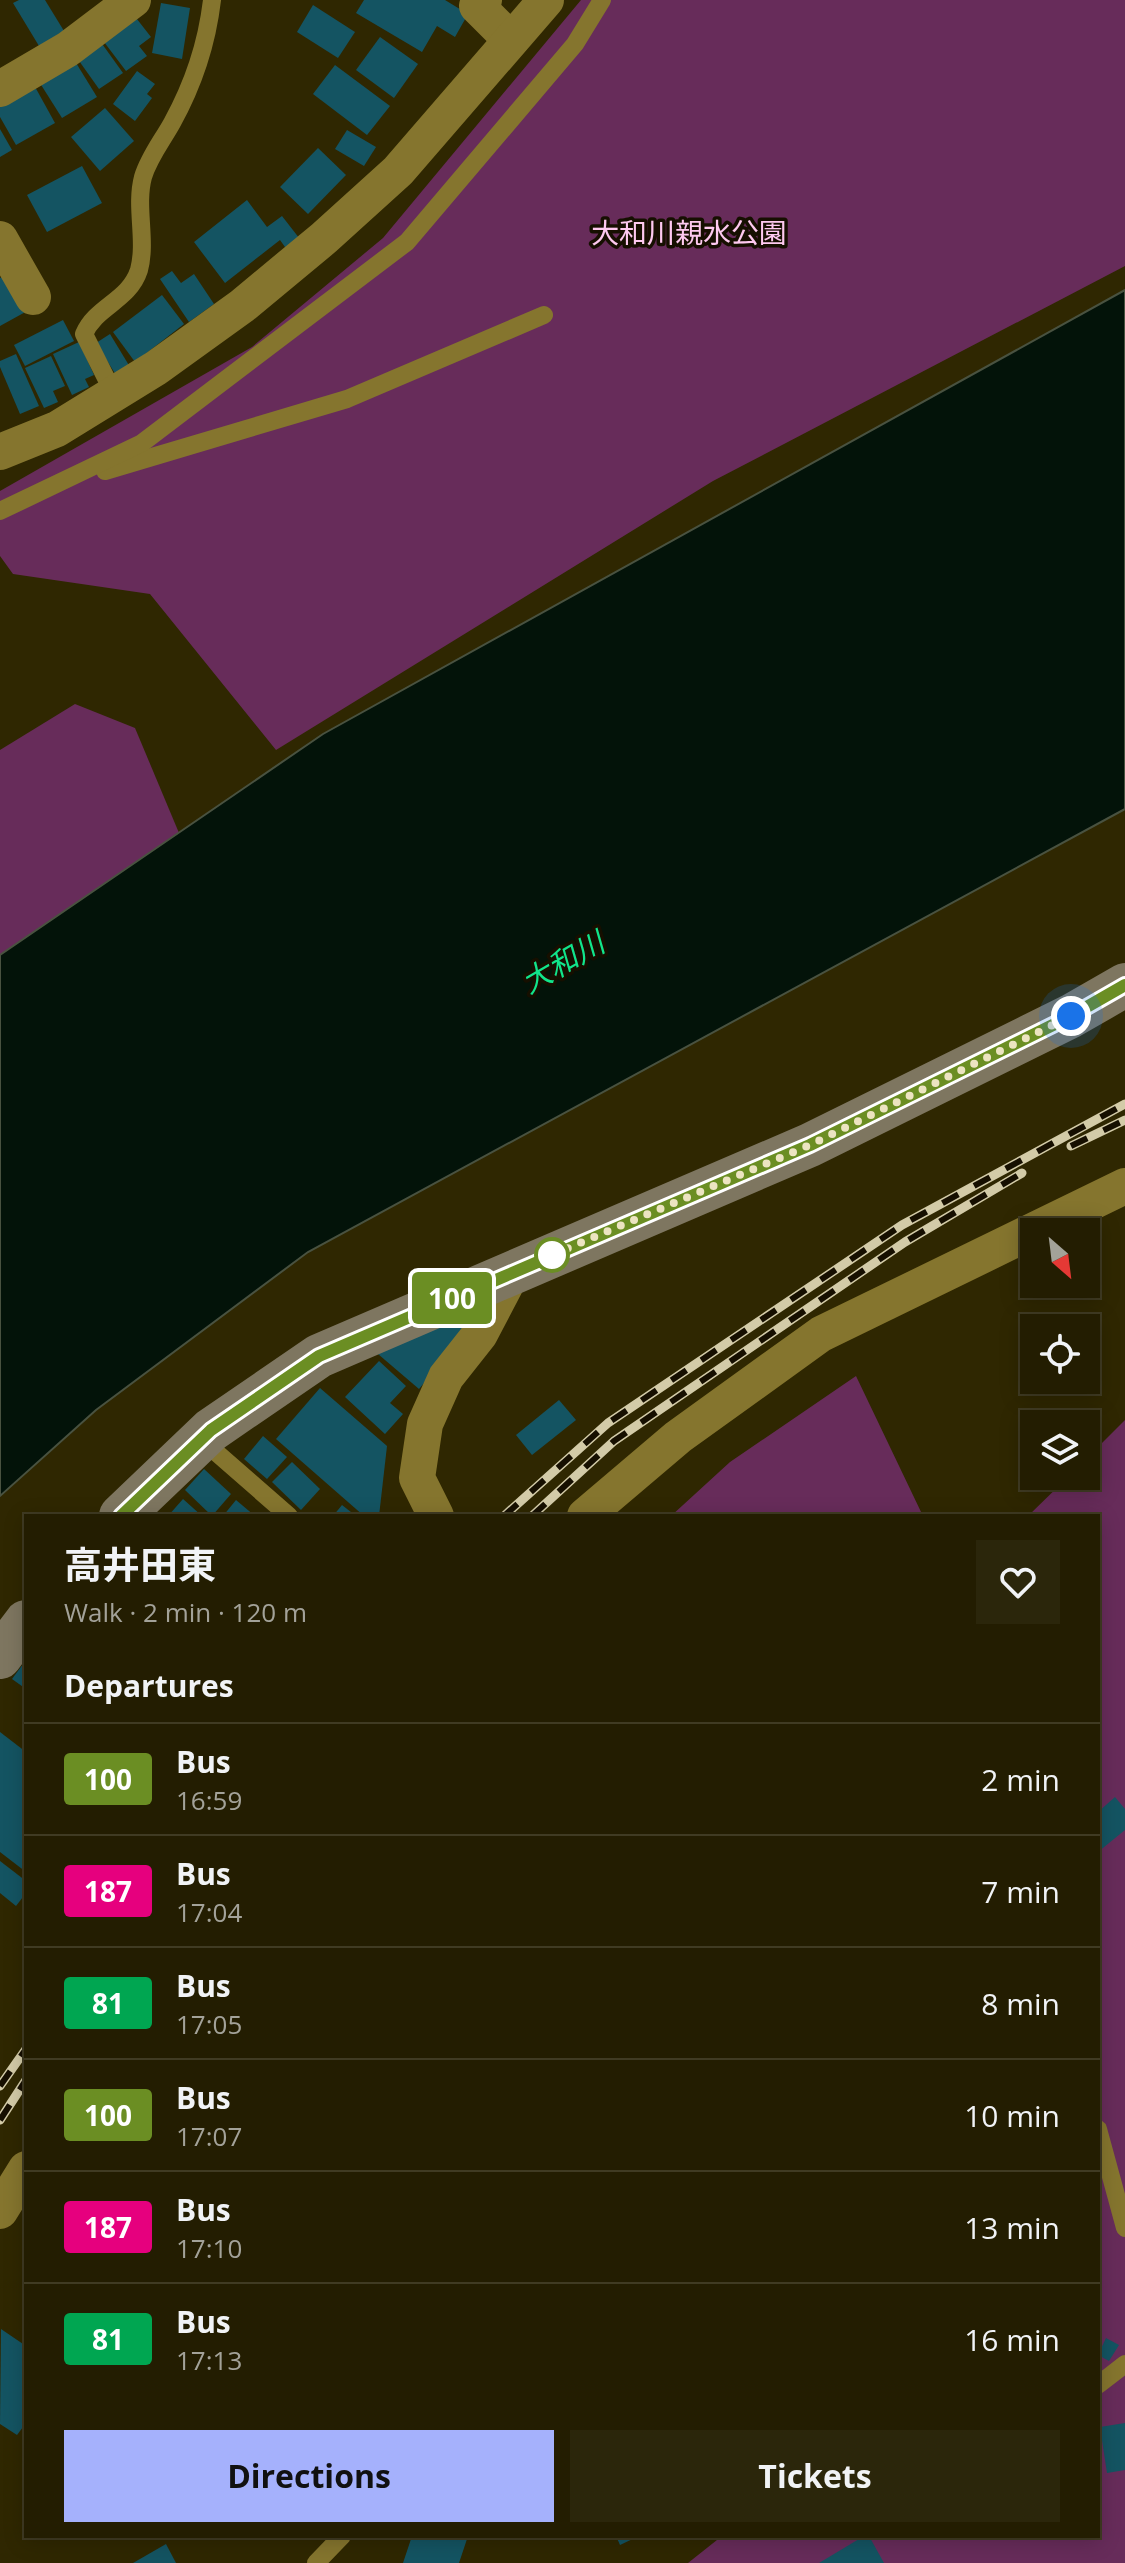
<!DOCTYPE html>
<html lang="en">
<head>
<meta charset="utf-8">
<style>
	body { margin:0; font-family:"Open Sans","Noto Sans JP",sans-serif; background:#2b260b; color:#f1f3f6; height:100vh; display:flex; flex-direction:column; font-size:30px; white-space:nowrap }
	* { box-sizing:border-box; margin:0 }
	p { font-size:26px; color:#a3a299 }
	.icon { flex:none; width:44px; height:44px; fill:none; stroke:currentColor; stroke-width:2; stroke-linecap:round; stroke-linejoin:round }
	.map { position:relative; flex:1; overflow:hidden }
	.panel { position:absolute; left:24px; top:1514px; width:1076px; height:1024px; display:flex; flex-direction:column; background:#231d01; border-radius:0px; box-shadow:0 4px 20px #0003,0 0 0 2px #403b23 }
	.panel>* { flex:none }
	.badge { padding:0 16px; border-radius:6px; font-size:28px; line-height:52px }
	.needle { width:52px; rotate:152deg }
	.fabs { position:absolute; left:1020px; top:1218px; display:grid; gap:16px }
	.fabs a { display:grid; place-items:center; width:80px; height:80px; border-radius:0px; background:#231d01; box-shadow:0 4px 20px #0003,0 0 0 2px #403b23; font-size:40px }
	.you { position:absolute; width:40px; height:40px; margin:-20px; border:6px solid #fff; border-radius:50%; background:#1a73e8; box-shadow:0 0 0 12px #1a73e833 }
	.map>.badge { position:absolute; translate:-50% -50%; box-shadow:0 0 0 4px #fff }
	h2 { padding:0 40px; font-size:30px; line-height:72px }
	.round { display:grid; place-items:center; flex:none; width:84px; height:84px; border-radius:0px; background:#2b260b }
	.overview { display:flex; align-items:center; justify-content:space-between; height:136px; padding:0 40px }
	h1 { font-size:38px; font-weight:700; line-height:60px }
	.action { display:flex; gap:16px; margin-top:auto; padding:16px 40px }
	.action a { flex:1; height:92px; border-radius:0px; background:#a5b1fc; color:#111; font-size:32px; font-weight:700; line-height:92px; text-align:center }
	.action a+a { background:#2b260b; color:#f1f3f6 }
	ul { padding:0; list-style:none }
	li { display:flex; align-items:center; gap:24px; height:112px; padding:0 40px; border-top:2px solid #403b23 }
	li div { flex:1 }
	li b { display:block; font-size:30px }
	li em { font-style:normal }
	li .badge { min-width:88px; font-weight:700; text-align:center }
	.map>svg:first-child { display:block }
	.green { fill:#672c5a }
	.water { fill:#031309; stroke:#495240; stroke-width:2 }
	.building { fill:#145462 }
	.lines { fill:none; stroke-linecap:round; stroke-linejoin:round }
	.service { stroke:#85752e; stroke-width:18 }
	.minor { stroke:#85752e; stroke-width:36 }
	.secondary { stroke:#7e7660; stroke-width:44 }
	.rail-casing { stroke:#d3cba8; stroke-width:9 }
	.rail { stroke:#160f00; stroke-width:6; stroke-dasharray:18; stroke-linecap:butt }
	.line-casing { stroke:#fff; stroke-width:18 }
	.line { stroke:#6b8e23; stroke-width:12 }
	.walk { stroke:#ece4c1; stroke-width:8; stroke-dasharray:0 14.4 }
	.stop-dot { fill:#fff; stroke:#6b8e23; stroke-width:4 }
	.labels { text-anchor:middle; stroke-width:7; stroke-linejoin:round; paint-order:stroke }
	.park-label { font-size:28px; fill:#fec9ef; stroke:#160f00 }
	.water-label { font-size:30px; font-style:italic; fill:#11e58b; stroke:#160f00 }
</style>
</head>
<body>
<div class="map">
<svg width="1125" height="2563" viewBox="0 0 1125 2563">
	<rect width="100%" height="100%" fill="#2f2701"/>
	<g class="green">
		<path d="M 581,0 L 1125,0 L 1125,266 L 713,481 L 276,750 L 150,594 L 13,574 L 0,556 L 0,491 L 252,347 L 383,238 Z"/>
		<path d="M 75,704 L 135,728 L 179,833 L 0,955 L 0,750 Z"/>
		<path d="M 856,1376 L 922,1514 L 929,1516 L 671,1516 L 730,1462 Z"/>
		<path d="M 1125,1420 L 1125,2563 L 688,2563 L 722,2536 L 1098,2536 L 1098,1835 L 1107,1825 L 1098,1800 L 1098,1516 L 1028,1516 L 1069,1476 L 1086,1476 L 1086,1459 Z"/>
	</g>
	<path class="water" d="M 1125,290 L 1125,809 L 308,1252 L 96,1410 L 0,1496 L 0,955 L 323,734 Z"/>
	<g class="building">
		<path d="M 19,0 L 45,0 L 64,31 L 39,46 L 13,3 Z"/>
		<path d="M 364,0 L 445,0 L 468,14 L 455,37 L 437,26 L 422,52 L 356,13 Z"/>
		<path d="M 161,3 L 190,8 L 182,59 L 152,53 Z"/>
		<path d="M 313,5 L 355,32 L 338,58 L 297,32 Z"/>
		<path d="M 133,14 L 151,37 L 139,46 L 147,56 L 126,71 L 101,38 Z"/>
		<path d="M 380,37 L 418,64 L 394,98 L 356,70 Z"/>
		<path d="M 100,41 L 123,73 L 99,89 L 77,58 Z"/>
		<path d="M 73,58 L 97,97 L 62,118 L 38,80 Z"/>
		<path d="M 335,65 L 390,106 L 367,135 L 313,94 Z"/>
		<path d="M 137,71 L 155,84 L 147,94 L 152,98 L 135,121 L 113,104 Z"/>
		<path d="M 34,85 L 55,123 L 16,145 L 0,117 L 0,104 Z"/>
		<path d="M 105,108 L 134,141 L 100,171 L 71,137 Z"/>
		<path d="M 0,129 L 12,150 L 0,157 Z"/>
		<path d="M 347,130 L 376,147 L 364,166 L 335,149 Z"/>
		<path d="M 318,148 L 346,175 L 308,214 L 280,187 Z"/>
		<path d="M 82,166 L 102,203 L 47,232 L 27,195 Z"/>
		<path d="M 247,200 L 267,227 L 282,216 L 303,243 L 290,254 L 280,240 L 225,283 L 194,242 Z"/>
		<path d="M 172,271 L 181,283 L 194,274 L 214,304 L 189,322 L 160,279 Z"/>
		<path d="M 8,273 L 29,310 L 0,326 L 0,278 Z"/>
		<path d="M 162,295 L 184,324 L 135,362 L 113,332 Z"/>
		<path d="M 63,320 L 74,341 L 25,366 L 14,345 Z"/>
		<path d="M 110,334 L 130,367 L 116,375 L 96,343 Z"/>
		<path d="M 79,342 L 94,375 L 85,379 L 89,387 L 72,395 L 53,354 Z"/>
		<path d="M 16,354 L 39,406 L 20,414 L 0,367 L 0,361 Z"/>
		<path d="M 51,356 L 65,386 L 53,391 L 58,402 L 44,408 L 25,368 Z"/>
		<path d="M 450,1318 L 467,1332 L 419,1389 L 378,1354 Z"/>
		<path d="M 379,1361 L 406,1386 L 390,1403 L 403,1414 L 385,1434 L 345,1397 Z"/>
		<path d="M 320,1388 L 387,1446 L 379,1516 L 364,1516 L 276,1439 Z"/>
		<path d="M 559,1400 L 576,1420 L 532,1455 L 516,1435 Z"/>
		<path d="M 263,1436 L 287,1457 L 267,1479 L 244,1459 Z"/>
		<path d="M 292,1462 L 320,1489 L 301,1510 L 272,1482 Z"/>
		<path d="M 204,1469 L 231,1494 L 212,1516 L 185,1490 Z"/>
		<path d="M 183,1499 L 202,1516 L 168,1516 Z"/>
		<path d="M 236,1500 L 255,1516 L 223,1516 Z"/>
		<path d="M 342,1505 L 356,1516 L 333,1516 Z"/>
		<path d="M 26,1660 L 26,1689 L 12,1679 Z"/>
		<path d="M 0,1732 L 26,1752 L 26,1872 L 0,1852 Z"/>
		<path d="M 1115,1797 L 1125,1809 L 1125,1830 L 1098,1852 L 1098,1812 Z"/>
		<path d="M 0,1861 L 26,1881 L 26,1893 L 16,1906 L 0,1893 Z"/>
		<path d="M 1,2329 L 26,2346 L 26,2423 L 17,2435 L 0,2424 Z"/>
		<path d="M 1106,2338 L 1119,2345 L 1109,2361 L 1098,2355 Z"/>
		<path d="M 1125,2423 L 1125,2470 L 1107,2473 L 1100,2427 Z"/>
		<path d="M 412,2536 L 458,2536 L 467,2539 L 459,2563 L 403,2563 Z"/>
		<path d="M 616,2536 L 639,2536 L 620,2545 Z"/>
		<path d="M 864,2536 L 869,2536 L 884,2563 L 819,2563 Z"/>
		<path d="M 166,2544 L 176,2563 L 133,2563 Z"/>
	</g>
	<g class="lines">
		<g class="service">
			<path d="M 114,394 L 84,334 C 96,306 129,301 139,270 C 147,240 135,207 143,177 C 149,157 162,141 172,123 C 193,85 207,43 212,0"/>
			<path d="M 105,471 L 347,399 L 544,315"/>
			<path d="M 0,511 L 142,443 L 407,242 L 575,44 L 602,0"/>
			<path d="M 202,1440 L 289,1516"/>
			<path d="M 1098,2129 L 1125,2228"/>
			<path d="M 1098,2385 L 1125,2364"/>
			<path d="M 316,2563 L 342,2536"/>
		</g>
		<g class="minor">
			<path d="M 484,0 L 477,6 L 511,40"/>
			<path d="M 0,89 L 68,49 L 133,0"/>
			<path d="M 0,239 L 33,297"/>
			<path d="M 0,452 L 57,429 L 156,368 L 242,306 L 324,238 L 398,171 L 546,0"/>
			<path d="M 436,1516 L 417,1478 L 425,1424 L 446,1377 L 480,1334 L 513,1271"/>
			<path d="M 585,1516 L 678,1437 L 821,1334 L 1125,1186"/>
			<path d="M 0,2211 L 26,2169"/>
		</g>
		<g class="secondary">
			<path d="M 121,1516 L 211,1430 L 319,1356 L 810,1145 L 1071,1016 L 1125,985"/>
			<path d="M 0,1657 L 26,1622"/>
		</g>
		<defs>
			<g id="rail">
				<path d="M 1071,1146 L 1125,1120"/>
				<path d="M 504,1516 L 608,1423 L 902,1225 L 1125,1104"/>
				<path d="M 532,1516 L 614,1441 L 905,1242 L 1022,1173"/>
				<path d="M 0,2086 L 26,2049"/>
				<path d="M 0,2120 L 26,2080"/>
			</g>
		</defs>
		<use href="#rail" class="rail-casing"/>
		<use href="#rail" class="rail"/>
	</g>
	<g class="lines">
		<defs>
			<path id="line" d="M 121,1516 L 211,1430 L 319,1356 L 810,1145 L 1071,1016 L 1125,985"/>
		</defs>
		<use href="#line" class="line-casing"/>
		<use href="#line" class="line"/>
		<path class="walk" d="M 552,1255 L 540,1260 L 810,1145 L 1071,1016"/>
	</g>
	<circle class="stop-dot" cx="552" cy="1255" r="16"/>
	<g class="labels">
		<g class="park-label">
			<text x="689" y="243">大和川親水公園</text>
		</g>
		<g class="water-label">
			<text transform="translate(563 963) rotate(-30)" y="10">大和川</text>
		</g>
	</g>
</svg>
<div class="fabs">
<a><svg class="needle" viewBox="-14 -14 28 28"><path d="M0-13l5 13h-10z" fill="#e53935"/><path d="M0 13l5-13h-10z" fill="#a3a299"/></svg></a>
<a><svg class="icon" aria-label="locate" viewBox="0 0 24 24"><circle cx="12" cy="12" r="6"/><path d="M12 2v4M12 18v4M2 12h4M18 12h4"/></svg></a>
<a><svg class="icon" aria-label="layers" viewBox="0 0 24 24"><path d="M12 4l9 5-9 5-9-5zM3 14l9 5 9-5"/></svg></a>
</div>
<div class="you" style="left:1071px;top:1016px"></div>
<b class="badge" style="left:452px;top:1298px;background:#6b8e23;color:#fff">100</b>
<section class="panel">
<div class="overview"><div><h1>高井田東</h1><p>Walk · 2 min · 120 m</p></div><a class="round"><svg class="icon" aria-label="heart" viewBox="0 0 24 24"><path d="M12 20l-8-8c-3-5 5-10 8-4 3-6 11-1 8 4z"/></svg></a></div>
<h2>Departures</h2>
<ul>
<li><span class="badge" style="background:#6b8e23;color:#fff">100</span><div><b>Bus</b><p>16:59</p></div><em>2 min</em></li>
<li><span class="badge" style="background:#e6007e;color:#fff">187</span><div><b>Bus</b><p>17:04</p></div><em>7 min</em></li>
<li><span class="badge" style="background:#00a651;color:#fff">81</span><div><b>Bus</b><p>17:05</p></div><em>8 min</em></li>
<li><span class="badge" style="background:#6b8e23;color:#fff">100</span><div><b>Bus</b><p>17:07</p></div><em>10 min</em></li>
<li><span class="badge" style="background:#e6007e;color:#fff">187</span><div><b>Bus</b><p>17:10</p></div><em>13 min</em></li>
<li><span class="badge" style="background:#00a651;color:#fff">81</span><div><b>Bus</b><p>17:13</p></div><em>16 min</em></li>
</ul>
<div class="action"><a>Directions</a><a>Tickets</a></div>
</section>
</div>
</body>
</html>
